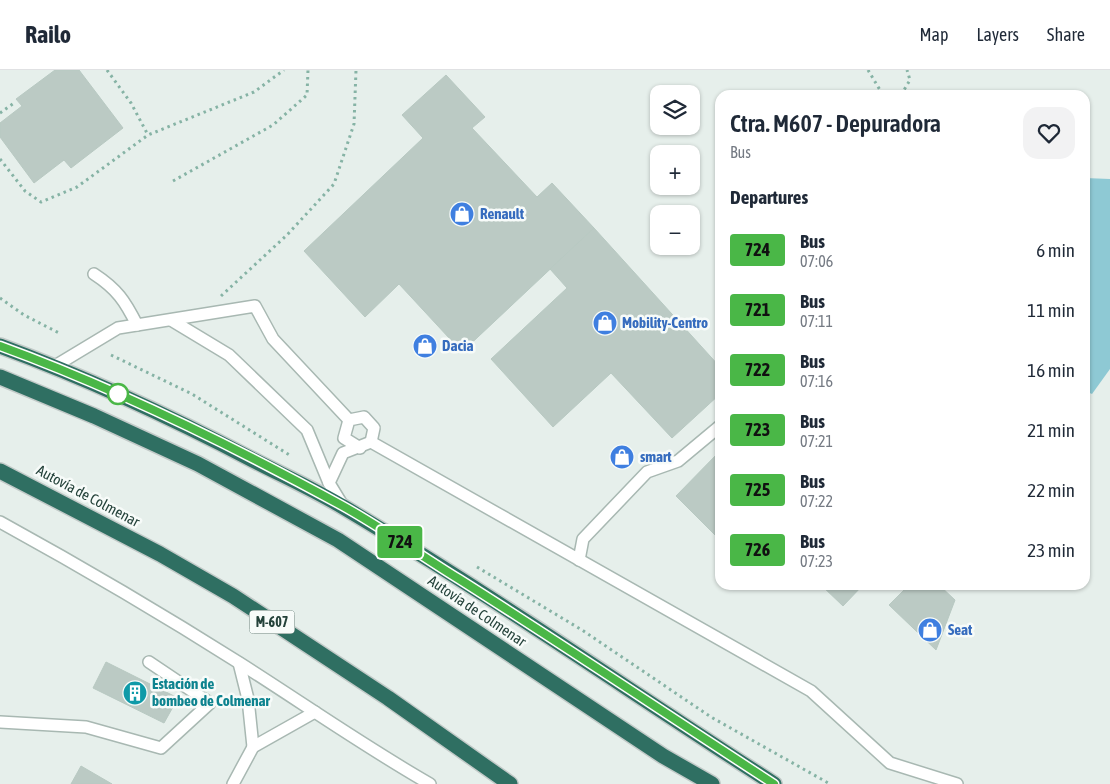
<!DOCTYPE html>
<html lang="en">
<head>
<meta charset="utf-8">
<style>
	body { margin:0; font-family:"Asap Condensed",sans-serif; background:#f2f2f3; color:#1f2937; height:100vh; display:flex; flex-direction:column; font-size:19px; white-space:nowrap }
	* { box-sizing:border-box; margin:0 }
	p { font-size:16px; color:#747a83 }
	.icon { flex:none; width:28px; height:28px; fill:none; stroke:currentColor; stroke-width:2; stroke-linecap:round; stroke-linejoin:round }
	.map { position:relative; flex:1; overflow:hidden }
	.drawer { position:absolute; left:715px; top:20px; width:375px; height:500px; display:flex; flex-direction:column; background:#fff; border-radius:15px; box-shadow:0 1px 4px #0004 }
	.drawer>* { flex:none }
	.badge { padding:0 10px; border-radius:4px; font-size:18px; line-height:32px }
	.controls { position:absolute; left:650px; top:15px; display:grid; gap:10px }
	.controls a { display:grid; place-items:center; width:50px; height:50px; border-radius:10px; background:#fff; box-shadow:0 1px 4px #0004; font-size:25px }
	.map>.badge { position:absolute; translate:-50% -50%; box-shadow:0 0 0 2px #fff }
	h2 { padding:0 15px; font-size:19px; line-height:45px }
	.round { display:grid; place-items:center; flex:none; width:52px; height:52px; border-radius:15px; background:#f2f2f3 }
	.overview { display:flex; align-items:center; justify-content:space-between; height:85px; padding:0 15px }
	h1 { font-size:24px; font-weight:600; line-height:38px }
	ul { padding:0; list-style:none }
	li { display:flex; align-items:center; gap:15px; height:60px; padding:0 15px }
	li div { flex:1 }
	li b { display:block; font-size:19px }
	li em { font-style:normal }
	li .badge { min-width:55px; font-weight:700; text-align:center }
	header { display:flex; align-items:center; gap:30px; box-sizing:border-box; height:70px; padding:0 25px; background:#fff; border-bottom:1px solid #e0e1e3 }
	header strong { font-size:24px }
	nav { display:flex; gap:28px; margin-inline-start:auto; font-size:18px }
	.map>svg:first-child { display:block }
	.water { fill:#8ec9d4 }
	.building { fill:#bbcac4; stroke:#b8c9c2 }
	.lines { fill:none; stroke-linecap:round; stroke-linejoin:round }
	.service-casing { stroke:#a8b8b2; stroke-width:14 }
	.motorway-casing { stroke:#c2cac8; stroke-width:18 }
	.path { stroke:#86b3a5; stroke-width:3; stroke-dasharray:2.5 4; stroke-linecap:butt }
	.service { stroke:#fff; stroke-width:11 }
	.motorway { stroke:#2f6f62; stroke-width:15 }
	.line-casing { stroke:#fff; stroke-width:11 }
	.line { stroke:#4ab747; stroke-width:8 }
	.stop-dot { fill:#fff; stroke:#4ab747; stroke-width:2.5 }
	.labels { text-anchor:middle; stroke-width:5; stroke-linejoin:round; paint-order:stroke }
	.shield { fill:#f7fbf9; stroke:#637a73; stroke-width:1 }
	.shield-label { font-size:14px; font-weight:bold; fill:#24423a }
	.shop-label { font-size:15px; font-weight:bold; fill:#366cbe; stroke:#f7fbf9; text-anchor:start }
	.street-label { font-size:15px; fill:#24423a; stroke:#f7fbf9 }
	.culture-label { font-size:15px; font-weight:bold; fill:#0d838f; stroke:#f7fbf9; text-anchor:start }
</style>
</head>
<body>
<header>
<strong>Railo</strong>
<nav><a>Map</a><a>Layers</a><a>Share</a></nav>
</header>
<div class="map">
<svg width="1110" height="714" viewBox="0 0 1110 714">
	<rect width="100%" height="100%" fill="#e6efeb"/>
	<path class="water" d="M 1085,108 L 1110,109 L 1110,299 L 1092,324 L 1085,321 Z"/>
	<g class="building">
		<path d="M 55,0 L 79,0 L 123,58 L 71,98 L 64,90 L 34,113 L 0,67 L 0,53 L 22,36 L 16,29 Z"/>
		<path d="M 446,5 L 485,47 L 472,58 L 537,127 L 552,113 L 594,158 L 462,282 L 399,214 L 365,247 L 304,181 L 423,68 L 402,45 Z"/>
		<path d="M 594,158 L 720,297 L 720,324 L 672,368 L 611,303 L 553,357 L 491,289 L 567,218 L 550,199 Z"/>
		<path d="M 720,381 L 720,470 L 676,426 Z"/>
		<path d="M 821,515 L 863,515 L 843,536 Z"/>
		<path d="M 909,515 L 939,515 L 955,530 L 936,580 L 889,535 Z"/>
		<path d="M 106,592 L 178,628 L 164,653 L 93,618 Z"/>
		<path d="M 81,696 L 112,714 L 71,714 Z"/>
	</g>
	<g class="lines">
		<defs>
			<g id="service">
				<path d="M 94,204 C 117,219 125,231 137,255"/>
				<path d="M 171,250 L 229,285 L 307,360 L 329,413"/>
				<path d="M 55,296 L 118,258 L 255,236 L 273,269 L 349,350"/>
				<path d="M 360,378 L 344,368 L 349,350 L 364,347 L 374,358 L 371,372"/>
				<path d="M 343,436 L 329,413 L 343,383 L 371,372 L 811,621 L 890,693 L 957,714"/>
				<path d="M 0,452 C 82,497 162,544 241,594 C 304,634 365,677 430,714"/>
				<path d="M 579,490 L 583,469 L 647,402 L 678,391 L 720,356"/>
				<path d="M 239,593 L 248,629 L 253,677"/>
				<path d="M 0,652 L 86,657 L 161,678 L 210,633 L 149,592"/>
				<path d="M 233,714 L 253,677 L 315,642"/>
			</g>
			<g id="motorway">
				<path d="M 0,276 C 87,308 171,347 253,390 C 284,406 315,420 345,438 C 491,525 631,622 774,714"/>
				<path d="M 0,307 L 94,346 L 198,394 L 338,470 L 663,686 L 712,714"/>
				<path d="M 0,401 L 160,484 L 233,526 L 388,628 L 510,714"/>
			</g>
		</defs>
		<use href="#service" class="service-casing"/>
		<use href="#motorway" class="motorway-casing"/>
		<g class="path">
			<path d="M 107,0 L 131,33 L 148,65"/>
			<path d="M 868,0 L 883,25"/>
			<path d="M 901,25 L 910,10 L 907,0"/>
			<path d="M 0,43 L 14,33"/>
			<path d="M 0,89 L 25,121 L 41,132 L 77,117 L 148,65 L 254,22 L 284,0"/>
			<path d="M 173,111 L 273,55 L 307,25 L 308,0"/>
			<path d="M 221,226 L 287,165 L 334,114 L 354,54 L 356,0"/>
			<path d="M 0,228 L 24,245 L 61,264"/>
			<path d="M 111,285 L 192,324 L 291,386"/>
			<path d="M 477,497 L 582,560 L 711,647 L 830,714"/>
		</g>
		<use href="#service" class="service"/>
		<use href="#motorway" class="motorway"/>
	</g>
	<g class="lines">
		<defs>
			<path id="line" d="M 0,276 C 118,319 231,375 341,435 C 381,457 420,485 459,509 C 565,576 669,646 774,714"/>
		</defs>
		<use href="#line" class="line-casing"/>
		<use href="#line" class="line"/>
	</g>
	<defs>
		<symbol id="shop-disc" viewBox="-11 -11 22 22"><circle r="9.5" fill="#3f7fe0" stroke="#f7fbf9"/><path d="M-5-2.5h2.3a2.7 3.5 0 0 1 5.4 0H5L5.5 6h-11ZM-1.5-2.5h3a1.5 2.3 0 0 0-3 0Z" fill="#fff"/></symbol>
		<symbol id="building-disc" viewBox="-11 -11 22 22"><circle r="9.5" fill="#0f9aa8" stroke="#f7fbf9"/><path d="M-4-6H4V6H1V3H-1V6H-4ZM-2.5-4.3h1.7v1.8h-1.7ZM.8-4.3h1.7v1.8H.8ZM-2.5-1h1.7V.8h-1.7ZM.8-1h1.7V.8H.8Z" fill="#fff"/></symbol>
	</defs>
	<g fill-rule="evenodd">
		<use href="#shop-disc" x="448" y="130" width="28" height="28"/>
		<use href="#shop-disc" x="591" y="239" width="28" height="28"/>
		<use href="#shop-disc" x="411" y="262" width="28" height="28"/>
		<use href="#shop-disc" x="608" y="373" width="28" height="28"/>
		<use href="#shop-disc" x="916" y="546" width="28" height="28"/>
		<use href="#building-disc" x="121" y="609" width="28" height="28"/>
	</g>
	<circle class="stop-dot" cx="118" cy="324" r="10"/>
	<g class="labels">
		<rect class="shield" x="249.5" y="540.5" width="45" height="23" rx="4"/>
		<g class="shield-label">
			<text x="272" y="557">M-607</text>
		</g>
		<g class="shop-label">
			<text x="480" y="149">Renault</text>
			<text x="622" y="258">Mobility-Centro</text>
			<text x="442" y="281">Dacia</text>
			<text x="640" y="392">smart</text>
			<text x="948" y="565">Seat</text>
		</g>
		<g class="street-label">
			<text transform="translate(88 426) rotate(28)" y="5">Autovía de Colmenar</text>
			<text transform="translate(477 541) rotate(34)" y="5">Autovía de Colmenar</text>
		</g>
		<g class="culture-label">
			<text x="152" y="619">Estación de<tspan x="152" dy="17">bombeo de Colmenar</tspan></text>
		</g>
	</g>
</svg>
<div class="controls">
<a><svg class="icon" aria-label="layers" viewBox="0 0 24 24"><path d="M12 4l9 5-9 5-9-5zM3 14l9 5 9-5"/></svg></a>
<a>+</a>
<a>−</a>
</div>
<b class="badge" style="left:400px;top:472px;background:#4ab747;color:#111">724</b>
<section class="drawer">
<div class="overview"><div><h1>Ctra. M607 - Depuradora</h1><p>Bus</p></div><a class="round"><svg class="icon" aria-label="heart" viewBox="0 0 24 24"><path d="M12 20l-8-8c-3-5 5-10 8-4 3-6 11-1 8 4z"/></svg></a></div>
<h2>Departures</h2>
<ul>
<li><span class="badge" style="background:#4ab747;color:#111">724</span><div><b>Bus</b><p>07:06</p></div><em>6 min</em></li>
<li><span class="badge" style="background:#4ab747;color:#111">721</span><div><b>Bus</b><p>07:11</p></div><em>11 min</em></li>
<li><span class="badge" style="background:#4ab747;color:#111">722</span><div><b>Bus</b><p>07:16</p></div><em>16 min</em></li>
<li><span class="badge" style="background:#4ab747;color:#111">723</span><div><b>Bus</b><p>07:21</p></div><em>21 min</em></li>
<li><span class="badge" style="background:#4ab747;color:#111">725</span><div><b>Bus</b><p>07:22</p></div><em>22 min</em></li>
<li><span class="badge" style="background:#4ab747;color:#111">726</span><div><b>Bus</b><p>07:23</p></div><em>23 min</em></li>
</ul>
</section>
</div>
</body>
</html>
